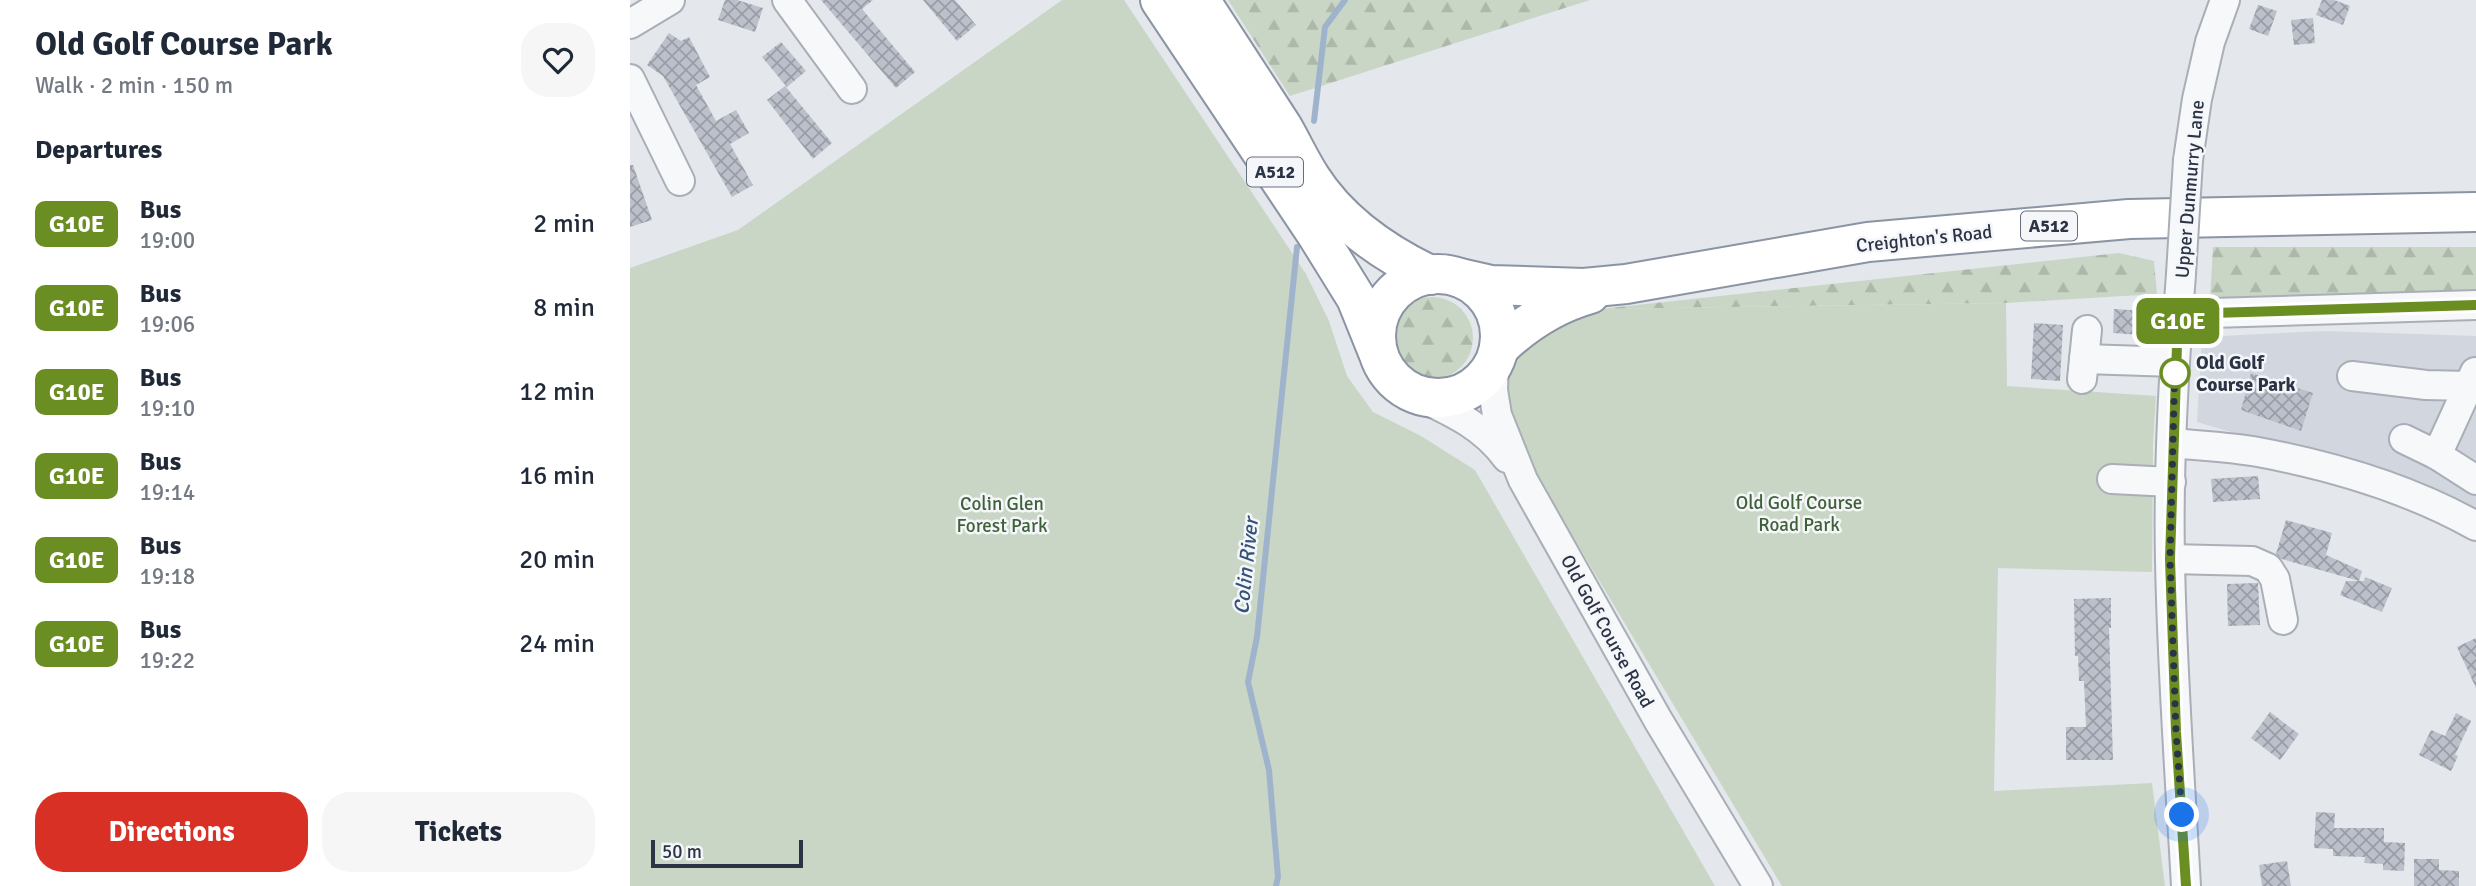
<!DOCTYPE html>
<html lang="en">
<head>
<meta charset="utf-8">
<style>
	body { margin:0; font-family:Signika,sans-serif; background:#f6f6f7; color:#1f2937; height:100vh; display:flex; flex-direction:column; font-size:26px; white-space:nowrap }
	* { box-sizing:border-box; margin:0 }
	p { font-size:23px; color:#747a83 }
	.icon { flex:none; width:38px; height:38px; fill:none; stroke:currentColor; stroke-width:2; stroke-linecap:round; stroke-linejoin:round }
	.map { position:relative; flex:1; overflow:hidden }
	.drawer { display:flex; flex-direction:column; background:#fff; width:630px }
	.drawer>* { flex:none }
	.badge { padding:0 14px; border-radius:10px; font-size:24px; line-height:46px }
	.scale { position:absolute; left:21px; bottom:18px; width:152px; box-sizing:border-box; padding-left:7px; border:4px solid #2b3445; border-top:0; font-size:19px; line-height:24px; white-space:nowrap; color:#2b3445; -webkit-text-stroke:5px #f4f6f9; paint-order:stroke }
	.you { position:absolute; width:35px; height:35px; margin:-18px; border:5px solid #fff; border-radius:50%; background:#1a73e8; box-shadow:0 0 0 10px #1a73e833 }
	.map>.badge { position:absolute; translate:-50% -50%; box-shadow:0 0 0 4px #fff }
	h2 { padding:0 35px; font-size:26px; line-height:63px }
	.round { display:grid; place-items:center; flex:none; width:74px; height:74px; border-radius:28px; background:#f6f6f7 }
	.summary { display:flex; align-items:center; justify-content:space-between; height:119px; padding:0 35px }
	h1 { font-size:33px; font-weight:700; line-height:52px }
	.primary-button { display:flex; gap:14px; margin-top:auto; padding:14px 35px }
	.primary-button a { flex:1; height:80px; border-radius:28px; background:#d93025; color:#fff; font-size:28px; font-weight:700; line-height:80px; text-align:center }
	.primary-button a+a { background:#f6f6f7; color:#1f2937 }
	ul { padding:0; list-style:none }
	li { display:flex; align-items:center; gap:21px; height:84px; padding:0 35px }
	li div { flex:1 }
	li b { display:block; font-size:26px }
	li em { font-style:normal }
	li .badge { min-width:77px; font-weight:700; text-align:center }
	main { display:flex; flex:1; min-height:0 }
	.map>svg:first-child { display:block }
	.built { fill:#d2d6de }
	.forest { fill:url(#forest-firs) }
	.park { fill:#c9d6c5 }
	.lines { fill:none; stroke-linecap:round; stroke-linejoin:round }
	.stream { stroke:#9fb4cc; stroke-width:6 }
	.building { fill:url(#building-cross-hatch) }
	.minor-casing { stroke:#a9aeb7; stroke-width:32 }
	.highway-casing { stroke:#8b94a3; stroke-width:42 }
	.minor { stroke:#f7f8fa; stroke-width:28 }
	.highway { stroke:#fff; stroke-width:38 }
	.minor-bridge-casing { stroke:#a9aeb7; stroke-width:32; stroke-linecap:butt }
	.minor-bridge { stroke:#f7f8fa; stroke-width:28 }
	.line-casing { stroke:#fff; stroke-width:16 }
	.line { stroke:#6b8e23; stroke-width:10 }
	.walk { stroke:#2b3445; stroke-width:7; stroke-dasharray:0 12.6 }
	.stop-dot { fill:#fff; stroke:#6b8e23; stroke-width:3.5 }
	.labels { text-anchor:middle; stroke-width:5; stroke-linejoin:round; paint-order:stroke }
	.shield { fill:#f4f6f9; stroke:#676e7b; stroke-width:2 }
	.shield-label { font-size:18px; font-weight:bold; fill:#2b3445 }
	.street-label { font-size:19px; fill:#2b3445; stroke:#f4f6f9 }
	.stop-label { font-size:19px; font-weight:bold; fill:#2b3445; stroke:#f4f6f9; text-anchor:start }
	.park-label { font-size:19px; fill:#3f6138; stroke:#f4f6f9 }
	.water-label { font-size:21px; font-style:italic; fill:#34527a; stroke:#f4f6f9 }
</style>
</head>
<body>
<main>
<section class="drawer">
<div class="summary"><div><h1>Old Golf Course Park</h1><p>Walk · 2 min · 150 m</p></div><a class="round"><svg class="icon" aria-label="heart" viewBox="0 0 24 24"><path d="M12 20l-8-8c-3-5 5-10 8-4 3-6 11-1 8 4z"/></svg></a></div>
<h2>Departures</h2>
<ul>
<li><span class="badge" style="background:#6b8e23;color:#fff">G10E</span><div><b>Bus</b><p>19:00</p></div><em>2 min</em></li>
<li><span class="badge" style="background:#6b8e23;color:#fff">G10E</span><div><b>Bus</b><p>19:06</p></div><em>8 min</em></li>
<li><span class="badge" style="background:#6b8e23;color:#fff">G10E</span><div><b>Bus</b><p>19:10</p></div><em>12 min</em></li>
<li><span class="badge" style="background:#6b8e23;color:#fff">G10E</span><div><b>Bus</b><p>19:14</p></div><em>16 min</em></li>
<li><span class="badge" style="background:#6b8e23;color:#fff">G10E</span><div><b>Bus</b><p>19:18</p></div><em>20 min</em></li>
<li><span class="badge" style="background:#6b8e23;color:#fff">G10E</span><div><b>Bus</b><p>19:22</p></div><em>24 min</em></li>
</ul>
<div class="primary-button"><a>Directions</a><a>Tickets</a></div>
</section>
<div class="map">
<svg width="1846" height="886" viewBox="0 0 1846 886">
	<defs>
		<pattern id="forest-firs" width="22" height="20" patternUnits="userSpaceOnUse" patternTransform="scale(1.75)"><rect width="22" height="20" fill="#c9d6c5"/><path d="M5 1l3.5 6h-7zM16 11l3.5 6h-7z" fill="#adb8ab"/></pattern>
		<pattern id="building-cross-hatch" width="8" height="8" patternUnits="userSpaceOnUse" patternTransform="scale(1.75)"><rect width="8" height="8" fill="#bbc0ca"/><path d="M0 0l8 8M0 8l8-8" fill="none" stroke="#989da6"/></pattern>
	</defs>
	<rect width="100%" height="100%" fill="#e4e7ec"/>
	<path class="built" d="M 1694,331 L 1846,336 L 1846,511 L 1828,499 L 1567,422 L 1572,337 Z"/>
	<g class="forest">
		<path d="M 598,0 L 960,0 L 660,96 Z"/>
		<path d="M 1583,247 L 1846,247 L 1846,292 L 1580,300 Z"/>
		<path d="M 1489,253 L 1524,261 L 1527,294 L 1376,303 L 970,309 Z"/>
		<circle cx="802" cy="338" r="41"/>
	</g>
	<g class="park">
		<path d="M 432,0 L 494,0 L 676,274 L 699,321 L 717,376 L 743,412 L 791,436 L 845,470 L 1085,886 L 0,886 L 0,268 L 108,230 Z"/>
		<path d="M 1376,303 L 1377,386 L 1526,396 L 1523,444 L 1522,572 L 1368,568 L 1364,791 L 1522,783 L 1535,886 L 1152,886 L 891,450 L 873,396 L 888,348 L 970,309 Z"/>
	</g>
	<g class="lines">
		<g class="stream">
			<path d="M 684,121 L 695,27 L 715,0"/>
			<path d="M 646,886 L 648,877 L 639,770 L 618,682 L 627,637 L 667,247"/>
		</g>
	</g>
	<g class="building">
		<path d="M 95,0 L 107,0 L 133,8 L 125,32 L 88,20 Z"/>
		<path d="M 191,0 L 243,0 L 232,9 L 285,72 L 266,88 Z"/>
		<path d="M 293,0 L 325,0 L 346,25 L 327,41 Z"/>
		<path d="M 1692,0 L 1704,0 L 1720,6 L 1713,25 L 1686,15 Z"/>
		<path d="M 1628,5 L 1647,11 L 1638,36 L 1619,29 Z"/>
		<path d="M 1683,18 L 1685,43 L 1664,45 L 1661,20 Z"/>
		<path d="M 39,33 L 51,41 L 59,37 L 80,77 L 66,85 L 86,121 L 106,110 L 119,133 L 100,144 L 123,185 L 102,197 L 33,76 L 17,65 Z"/>
		<path d="M 151,42 L 176,71 L 157,87 L 132,57 Z"/>
		<path d="M 155,86 L 202,143 L 183,159 L 137,100 Z"/>
		<path d="M 0,165 L 3,165 L 22,220 L 0,227 Z"/>
		<path d="M 1484,309 L 1513,311 L 1511,335 L 1483,333 Z"/>
		<path d="M 1404,323 L 1433,325 L 1430,381 L 1401,379 Z"/>
		<path d="M 1621,373 L 1683,393 L 1671,431 L 1611,410 Z"/>
		<path d="M 1628,476 L 1630,499 L 1583,502 L 1581,479 Z"/>
		<path d="M 1656,520 L 1702,533 L 1696,555 L 1732,571 L 1729,581 L 1652,559 L 1646,554 Z"/>
		<path d="M 1735,577 L 1762,588 L 1752,612 L 1710,595 L 1716,581 L 1734,581 Z"/>
		<path d="M 1628,583 L 1630,625 L 1598,626 L 1597,584 Z"/>
		<path d="M 1481,598 L 1481,628 L 1479,628 L 1483,760 L 1436,760 L 1436,727 L 1456,727 L 1454,681 L 1449,681 L 1448,656 L 1445,656 L 1444,599 Z"/>
		<path d="M 1846,638 L 1846,688 L 1827,647 Z"/>
		<path d="M 1640,712 L 1669,734 L 1650,760 L 1621,738 Z"/>
		<path d="M 1826,713 L 1841,721 L 1825,755 L 1828,756 L 1821,771 L 1789,755 L 1801,730 L 1815,736 Z"/>
		<path d="M 1686,812 L 1705,813 L 1704,828 L 1754,828 L 1754,842 L 1775,843 L 1774,871 L 1753,870 L 1753,864 L 1734,863 L 1735,857 L 1703,856 L 1703,849 L 1684,848 Z"/>
		<path d="M 1784,859 L 1809,859 L 1809,870 L 1829,871 L 1829,886 L 1784,886 Z"/>
		<path d="M 1657,861 L 1661,886 L 1632,886 L 1629,865 Z"/>
	</g>
	<g class="lines">
		<defs>
			<g id="minor">
				<path d="M 157,0 L 222,89"/>
				<path d="M 0,24 L 40,0"/>
				<path d="M 0,79 L 50,181"/>
				<path d="M 1558,160 L 1567,99 L 1580,42 L 1595,0"/>
				<path d="M 1551,274 C 1544,369 1538,466 1540,561 C 1542,670 1550,778 1556,886"/>
				<path d="M 1548,314 L 1846,305"/>
				<path d="M 1454,359 L 1545,362"/>
				<path d="M 864,363 L 863,390 L 867,415 L 893,480 L 1028,720 L 1128,886"/>
				<path d="M 1722,376 L 1796,385 L 1839,386"/>
				<path d="M 1452,379 L 1457,330"/>
				<path d="M 784,394 C 820,411 853,425 877,458"/>
				<path d="M 1774,439 L 1807,455 L 1846,480"/>
				<path d="M 1542,443 C 1571,446 1600,447 1628,452 C 1703,466 1780,489 1846,526"/>
				<path d="M 1807,455 L 1845,372"/>
				<path d="M 1482,479 L 1541,482"/>
				<path d="M 1540,559 L 1622,561 L 1638,568 L 1645,579 L 1653,620"/>
			</g>
			<g id="highway">
				<path d="M 530,0 L 687,235 L 726,298 L 747,350"/>
				<path d="M 570,0 C 597,42 625,84 652,126 C 662,143 670,161 681,178 C 709,222 754,253 800,275"/>
				<circle cx="808" cy="336" r="62"/>
				<path d="M 830,278 L 861,285 L 954,288 L 996,284 L 1238,242 L 1499,219 L 1846,212"/>
				<path d="M 869,348 C 895,323 925,304 960,294"/>
			</g>
		</defs>
		<use href="#minor" class="minor-casing"/>
		<use href="#highway" class="highway-casing"/>
		<use href="#minor" class="minor"/>
		<use href="#highway" class="highway"/>
		<defs>
			<path id="minor-bridge" d="M 1551,274 L 1558,160"/>
		</defs>
		<use href="#minor-bridge" class="minor-bridge-casing"/>
		<use href="#minor-bridge" class="minor-bridge"/>
	</g>
	<g class="lines">
		<defs>
			<path id="line" d="M 1556,886 L 1546,732 L 1540,559 L 1548,314 L 1846,305"/>
		</defs>
		<use href="#line" class="line-casing"/>
		<use href="#line" class="line"/>
		<path class="walk" d="M 1545,373 L 1545,362 L 1540,559 L 1546,732 L 1552,815"/>
	</g>
	<circle class="stop-dot" cx="1545" cy="373" r="14"/>
	<g class="labels">
		<g class="shield">
			<rect x="617" y="157.5" width="56" height="29" rx="5"/>
			<rect x="1391" y="211.5" width="56" height="29" rx="5"/>
		</g>
		<g class="shield-label">
			<text x="645" y="178">A512</text>
			<text x="1419" y="232">A512</text>
		</g>
		<g class="street-label">
			<text transform="translate(1559 189) rotate(-85)" y="7">Upper Dunmurry Lane</text>
			<text transform="translate(1294 238) rotate(-6)" y="7">Creighton's Road</text>
			<text transform="translate(978 631) rotate(61)" y="7">Old Golf Course Road</text>
		</g>
		<g class="stop-label">
			<text x="1566" y="369">Old Golf<tspan x="1566" dy="22">Course Park</tspan></text>
		</g>
		<g class="park-label">
			<text x="1169" y="509">Old Golf Course<tspan x="1169" dy="22">Road Park</tspan></text>
			<text x="372" y="510">Colin Glen<tspan x="372" dy="22">Forest Park</tspan></text>
		</g>
		<g class="water-label">
			<text transform="translate(616 566) rotate(-84)" y="7">Colin River</text>
		</g>
	</g>
</svg>
<div class="scale">50 m</div>
<div class="you" style="left:1552px;top:815px"></div>
<b class="badge" style="left:1548px;top:321px;background:#6b8e23;color:#fff">G10E</b>
</div>
</main>
</body>
</html>
